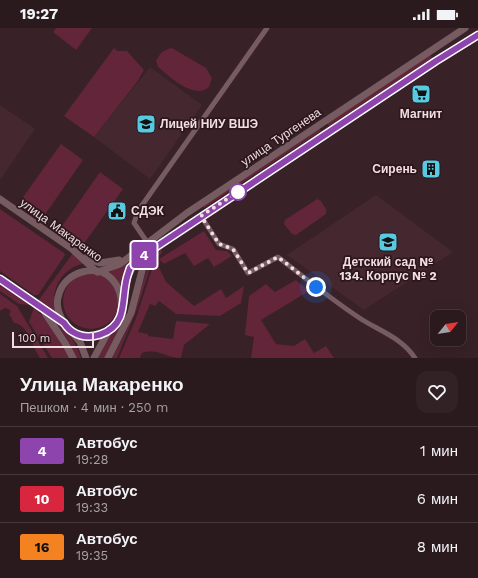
<!DOCTYPE html>
<html lang="ru">
<head>
<meta charset="utf-8">
<style>
	body { margin:0; font-family:"Work Sans",sans-serif; background:#322226; color:#f1f3f6; height:100vh; display:flex; flex-direction:column; font-size:15px; white-space:nowrap }
	* { box-sizing:border-box; margin:0 }
	p { font-size:13px; color:#a5a0a4 }
	.icon { flex:none; width:22px; height:22px; fill:none; stroke:currentColor; stroke-width:2; stroke-linecap:round; stroke-linejoin:round }
	.map { position:relative; height:330px; overflow:hidden }
	.side { display:flex; flex-direction:column; background:#2a191d; flex:1 }
	.side>* { flex:none }
	.badge { padding:0 8px; border-radius:3px; font-size:14px; line-height:26px }
	.needle { width:26px; rotate:60deg }
	.fabs { position:absolute; left:430px; top:282px; display:grid; gap:8px }
	.fabs a { display:grid; place-items:center; width:36px; height:36px; border-radius:8px; background:#2a191d; box-shadow:0 4px 16px #0002,0 0 0 1px #46383b; font-size:20px }
	.scale { position:absolute; left:12px; bottom:10px; width:82px; box-sizing:border-box; padding-left:4px; border:2px solid #efdee2; border-top:0; font-size:11px; line-height:14px; white-space:nowrap; color:#efdee2; -webkit-text-stroke:3px #2d171d; paint-order:stroke }
	.you { position:absolute; width:20px; height:20px; margin:-10px; border:3px solid #fff; border-radius:50%; background:#1a73e8; box-shadow:0 0 0 6px #1a73e833 }
	.map>.badge { position:absolute; translate:-50% -50%; box-shadow:0 0 0 2px #fff }
	.round { display:grid; place-items:center; flex:none; width:42px; height:42px; border-radius:12px; background:#322226 }
	.overview { display:flex; align-items:center; justify-content:space-between; height:68px; padding:0 20px }
	h1 { font-size:19px; font-weight:700; line-height:30px }
	ul { padding:0; list-style:none }
	li { display:flex; align-items:center; gap:12px; height:48px; padding:0 20px; border-top:1px solid #46383b }
	li div { flex:1 }
	li b { display:block; font-size:15px }
	li em { font-style:normal }
	li .badge { min-width:44px; font-weight:700; text-align:center }
	.status { display:flex; justify-content:space-between; align-items:center; height:28px; padding:0 20px; background:#2a191d; direction:ltr }
	.status svg { height:11px; fill:currentColor }
	.map>svg:first-child { display:block }
	.built { fill:#45272f }
	.green { fill:#622539 }
	.lines { fill:none; stroke-linecap:round; stroke-linejoin:round }
	.minor { stroke:#765b61; stroke-width:5 }
	.secondary { stroke:#765b61; stroke-width:7 }
	.line-casing { stroke:#fff; stroke-width:9 }
	.line { stroke:#8e44ad; stroke-width:6 }
	.walk { stroke:#efdee2; stroke-width:4; stroke-dasharray:0 7.2 }
	.stop-dot { fill:#fff; stroke:#8e44ad; stroke-width:2 }
	.labels { text-anchor:middle; stroke-width:3.5; stroke-linejoin:round; paint-order:stroke }
	.poi-label { font-size:12px; font-weight:bold; fill:#efdee2; stroke:#2d171d }
	.street-label { font-size:12px; fill:#efdee2; stroke:#2d171d }
</style>
</head>
<body>
<div class="status"><b>19:27</b><svg viewBox="0 0 49 12"><path d="M0 12V9h3v3zM5 12V6h3v6zM10 12V3h3v9zM15 12V0h3v12zM26 1h20v11H26zM47 4h2v5h-2z"/></svg></div>
<div class="map">
<svg width="478" height="330" viewBox="0 0 478 330">
	<rect width="100%" height="100%" fill="#382127"/>
	<g class="built">
		<path d="M 150,39 L 202,77 L 150,151 L 94,109 Z"/>
		<path d="M 0,77 L 35,101 L 0,152 Z"/>
		<path d="M 376,167 L 453,224 L 364,282 L 287,227 Z"/>
	</g>
	<g class="green">
		<path d="M 56,0 L 92,0 L 76,22 L 53,4 Z"/>
		<path d="M 114,20 L 117,23 L 127,23 L 144,42 L 137,54 L 94,109 L 64,88 Z"/>
		<path d="M 172,20 L 206,40 L 212,50 L 209,59 C 194,72 170,49 158,39 L 156,33 C 160,25 163,22 172,20 Z"/>
		<path d="M 430,27 L 432,30 L 329,98 L 327,95 Z"/>
		<path d="M 319,100 L 321,103 L 204,180 L 202,178 Z"/>
		<path d="M 61,116 L 83,132 L 44,188 L 21,172 Z"/>
		<path d="M 100,144 L 123,161 L 83,217 L 60,201 Z"/>
		<path d="M 317,171 L 321,173 L 326,181 L 326,186 L 296,207 L 292,206 L 284,196 L 285,192 Z"/>
		<path d="M 0,181 L 64,225 L 65,227 L 38,267 L 34,267 L 0,243 Z"/>
		<path d="M 204,203 L 216,222 L 227,223 L 232,228 L 214,239 L 208,230 L 194,238 L 185,225 L 164,236 L 159,231 Z"/>
		<path d="M 152,213 L 154,215 L 129,235 L 121,257 L 109,245 Z"/>
		<path d="M 161,221 L 162,225 L 152,234 L 137,281 L 117,330 L 112,330 L 126,304 L 148,239 Z"/>
		<path d="M 73,225 L 83,236 C 61,240 49,264 56,285 L 38,273 Z"/>
		<path d="M 157,231 L 160,235 L 158,237 L 166,254 L 194,278 L 221,261 L 226,270 L 244,258 L 241,275 L 220,288 L 176,286 L 159,273 L 155,278 L 150,276 L 138,304 L 148,306 L 148,308 L 173,311 L 176,293 L 210,296 L 184,317 L 181,330 C 165,330 159,320 142,325 L 140,330 L 119,330 L 136,290 L 152,241 Z"/>
		<circle cx="91" cy="273" r="28"/>
		<path d="M 296,252 L 309,263 L 261,292 L 276,316 L 294,318 L 305,311 L 314,325 L 326,318 L 334,330 L 251,330 L 254,309 L 245,307 L 249,268 L 266,256 L 275,264 Z"/>
		<path d="M 0,255 L 30,276 L 29,277 L 19,276 L 0,263 Z"/>
		<path d="M 0,266 L 17,278 L 48,330 L 40,330 C 33,320 28,296 14,295 L 9,286 L 11,284 L 9,281 L 5,280 L 0,283 Z"/>
		<path d="M 34,279 L 49,295 L 70,330 L 52,330 L 29,294 Z"/>
		<path d="M 124,292 L 105,330 L 98,330 L 111,305 Z"/>
		<path d="M 54,293 C 68,302 76,314 81,330 L 76,330 L 68,312 Z"/>
	</g>
	<g class="lines">
		<g class="minor">
			<path d="M 201,188 L 219,216 L 233,221 L 248,245 L 278,229 C 305,250 332,272 361,291 C 380,303 402,310 415,330"/>
			<path d="M 147,214 L 134,195 L 138,183 L 267,0"/>
		</g>
		<g class="secondary">
			<path d="M 0,171 L 72,221 L 97,244"/>
			<path d="M 85,230 L 100,235 L 119,232"/>
			<path d="M 98,244 L 120,236 L 187,185 L 465,0"/>
			<path d="M 0,251 L 64,295 L 80,314 L 86,330"/>
			<path d="M 122,272 C 125,253 129,240 144,227 L 436,33 L 478,7"/>
			<path d="M 45,285 L 65,315 L 73,330"/>
			<path d="M 64,295 C 59,286 55,277 59,266 C 62,255 71,247 82,244 C 135,230 137,330 73,304"/>
			<path d="M 94,330 L 108,304"/>
			<path d="M 108,330 L 131,285 L 143,239 L 154,222"/>
		</g>
	</g>
	<g class="lines">
		<defs>
			<path id="line" d="M 0,251 L 64,295 C 66,298 69,302 73,304 C 89,314 113,306 120,289 C 125,276 123,260 128,246 L 130,240 L 144,227 L 436,33 L 478,7"/>
		</defs>
		<use href="#line" class="line-casing"/>
		<use href="#line" class="line"/>
		<path class="walk" d="M 238,164 L 201,188 L 219,216 L 233,221 L 248,245 L 278,229 L 316,259"/>
	</g>
	<defs>
		<symbol id="supermarket-square" viewBox="-11 -11 22 22"><rect x="-9" y="-9" width="18" height="18" rx="4" fill="#55cae0" stroke="#2d171d"/><path d="M-6-5.5h2.5l.6 2H6L4.5 2H-2.5L-4.4-4H-6ZM-1.5 3.2a1.3 1.3 0 1 0 .1 0ZM3 3.2a1.3 1.3 0 1 0 .1 0Z" fill="#111"/></symbol>
		<symbol id="school-square" viewBox="-11 -11 22 22"><rect x="-9" y="-9" width="18" height="18" rx="4" fill="#55cae0" stroke="#2d171d"/><path d="M0-5L7-2L0 1L-7-2ZM-4 1L0 2.5L4 1V4Q0 6-4 4Z" fill="#111"/></symbol>
		<symbol id="building-square" viewBox="-11 -11 22 22"><rect x="-9" y="-9" width="18" height="18" rx="4" fill="#55cae0" stroke="#2d171d"/><path d="M-4-6H4V6H1V3H-1V6H-4ZM-2.5-4.3h1.7v1.8h-1.7ZM.8-4.3h1.7v1.8H.8ZM-2.5-1h1.7V.8h-1.7ZM.8-1h1.7V.8H.8Z" fill="#111"/></symbol>
		<symbol id="civic-square" viewBox="-11 -11 22 22"><rect x="-9" y="-9" width="18" height="18" rx="4" fill="#55cae0" stroke="#2d171d"/><path d="M-.6-6.5H3V-4.5H.6V-3L4-1V1h2V6H-6V1h2V-1L-.6-3ZM-1.2 2.5V6h2.4V2.5Z" fill="#111"/></symbol>
	</defs>
	<g fill-rule="evenodd">
		<use href="#supermarket-square" x="410" y="55" width="22" height="22"/>
		<use href="#school-square" x="135" y="85" width="22" height="22"/>
		<use href="#building-square" x="420" y="130" width="22" height="22"/>
		<use href="#civic-square" x="106" y="172" width="22" height="22"/>
		<use href="#school-square" x="377" y="203" width="22" height="22"/>
	</g>
	<circle class="stop-dot" cx="238" cy="164" r="8"/>
	<g class="labels">
		<g class="poi-label">
			<text x="421" y="90">Магнит</text>
			<text x="160" y="100" text-anchor="start">Лицей НИУ ВШЭ</text>
			<text x="417" y="145" text-anchor="end">Сирень</text>
			<text x="131" y="187" text-anchor="start">СДЭК</text>
			<text x="388" y="238">Детский сад №<tspan x="388" dy="14">134. Корпус № 2</tspan></text>
		</g>
		<g class="street-label">
			<text transform="translate(281 109) rotate(-34)" y="4">улица Тургенева</text>
			<text transform="translate(61 202) rotate(36)" y="4">улица Макаренко</text>
		</g>
	</g>
</svg>
<div class="fabs">
<a><svg class="needle" viewBox="-14 -14 28 28"><path d="M0-13l5 13h-10z" fill="#e53935"/><path d="M0 13l5-13h-10z" fill="#a5a0a4"/></svg></a>
</div>
<div class="scale">100 m</div>
<div class="you" style="left:316px;top:259px"></div>
<b class="badge" style="left:144px;top:227px;background:#8e44ad;color:#fff">4</b>
</div>
<section class="side">
<div class="overview"><div><h1>Улица Макаренко</h1><p>Пешком · 4 мин · 250 m</p></div><a class="round"><svg class="icon" aria-label="heart" viewBox="0 0 24 24"><path d="M12 20l-8-8c-3-5 5-10 8-4 3-6 11-1 8 4z"/></svg></a></div>
<ul>
<li><span class="badge" style="background:#8e44ad;color:#fff">4</span><div><b>Автобус</b><p>19:28</p></div><em>1 мин</em></li>
<li><span class="badge" style="background:#d7263d;color:#fff">10</span><div><b>Автобус</b><p>19:33</p></div><em>6 мин</em></li>
<li><span class="badge" style="background:#f58220;color:#111">16</span><div><b>Автобус</b><p>19:35</p></div><em>8 мин</em></li>
</ul>
</section>
</body>
</html>
